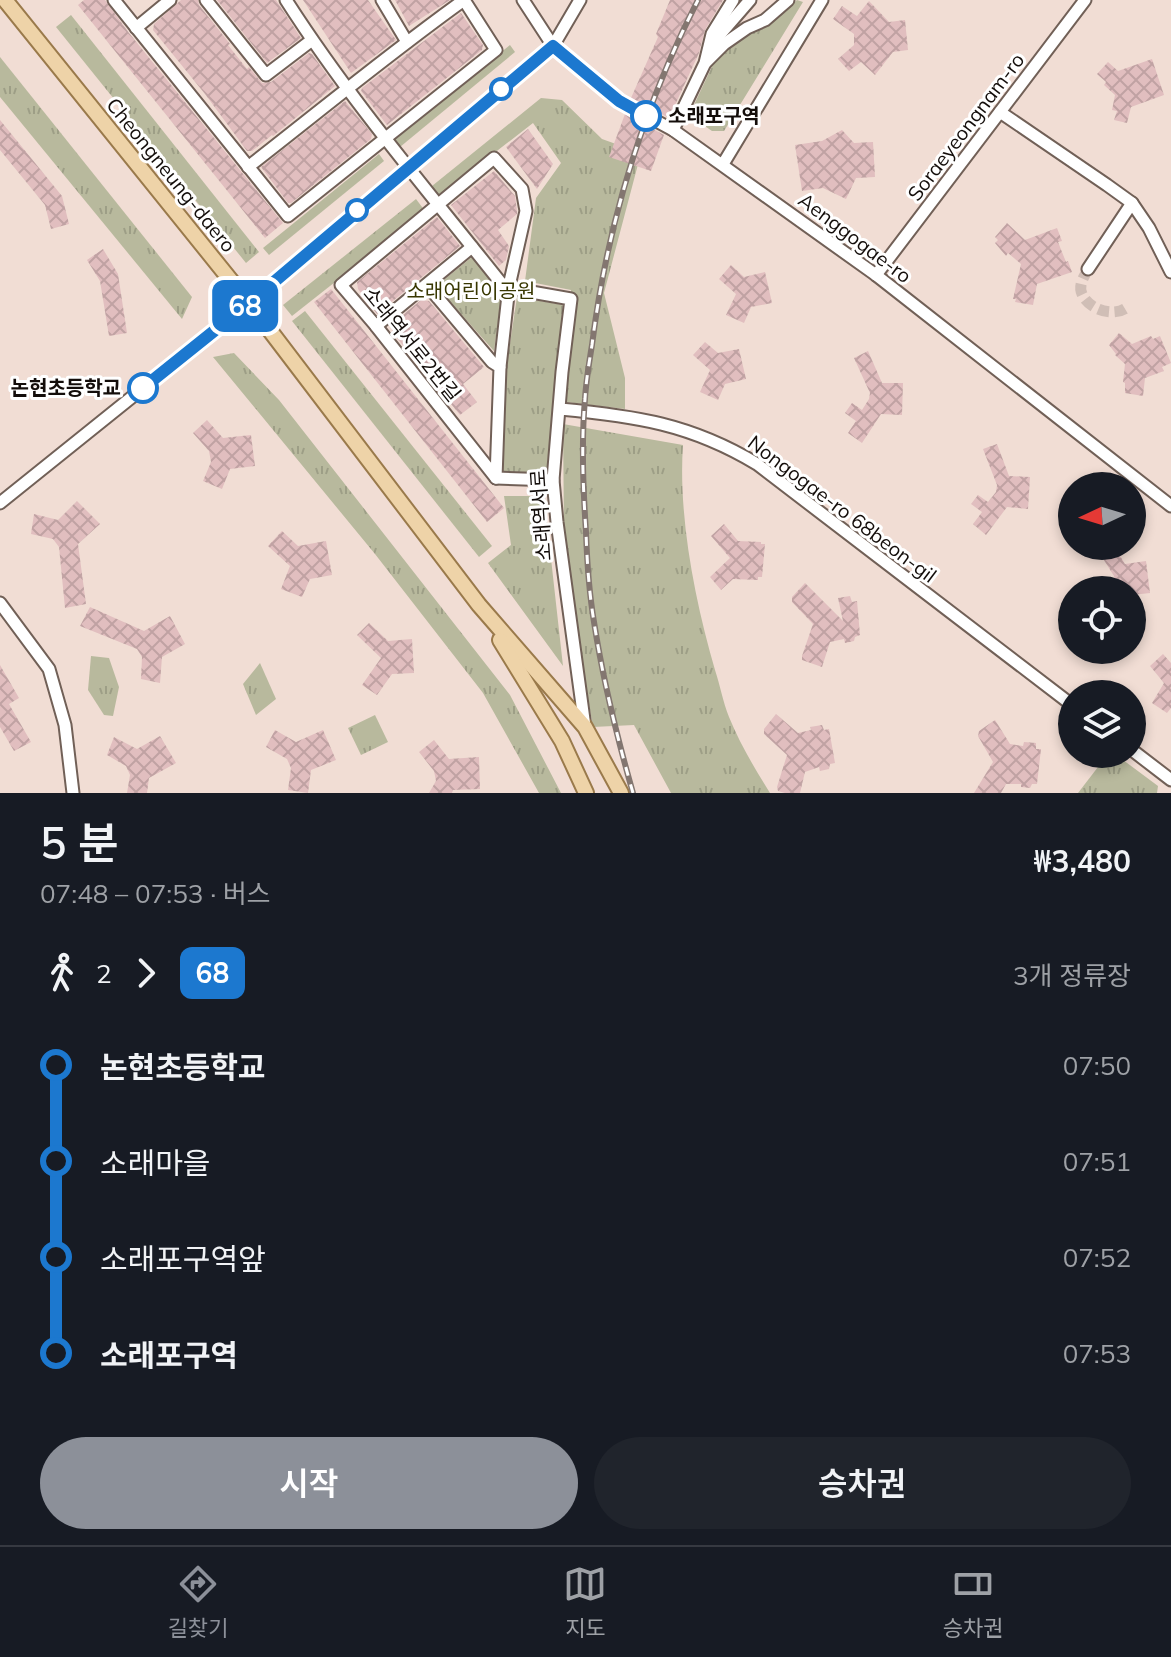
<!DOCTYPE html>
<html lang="ko">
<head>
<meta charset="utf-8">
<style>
	body { margin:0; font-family:Mulish,"Noto Sans KR",sans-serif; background:#20242c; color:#f1f3f6; height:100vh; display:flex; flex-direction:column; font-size:30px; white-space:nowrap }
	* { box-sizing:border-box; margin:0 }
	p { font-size:26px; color:#9ea1a6 }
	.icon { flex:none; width:44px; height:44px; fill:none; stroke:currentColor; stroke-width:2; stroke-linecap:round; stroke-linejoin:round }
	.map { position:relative; height:793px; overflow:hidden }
	.side { display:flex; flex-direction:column; background:#171b24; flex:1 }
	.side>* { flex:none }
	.badge { padding:0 16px; border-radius:12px; font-size:28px; line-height:52px }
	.needle { width:52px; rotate:266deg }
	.buttons { position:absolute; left:1058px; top:472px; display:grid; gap:16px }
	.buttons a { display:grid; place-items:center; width:88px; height:88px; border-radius:50%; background:#171b24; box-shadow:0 4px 12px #0003; font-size:40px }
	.map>.badge { position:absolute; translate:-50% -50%; box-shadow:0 0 0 4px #fff }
	.legs { display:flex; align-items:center; gap:12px; height:88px; padding:0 40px; font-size:26px }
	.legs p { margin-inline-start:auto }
	.summary { display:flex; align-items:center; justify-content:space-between; height:136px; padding:0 40px }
	h1 { font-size:44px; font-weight:600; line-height:60px }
	.action { display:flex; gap:16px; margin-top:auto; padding:16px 40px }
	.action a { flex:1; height:92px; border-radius:48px; background:#8c9099; color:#fff; font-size:32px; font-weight:600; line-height:92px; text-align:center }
	.action a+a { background:#20242c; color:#f1f3f6 }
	ul { padding:0 40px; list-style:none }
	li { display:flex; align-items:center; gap:28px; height:96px; font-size:30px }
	li i { display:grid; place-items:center; width:12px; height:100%; margin:0 10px; background:currentColor }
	li i::after { content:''; width:20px; height:20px; margin:-10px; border:6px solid; border-radius:50%; background:#171b24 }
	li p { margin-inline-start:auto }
	li:first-child i { background:linear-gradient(#0000 50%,currentColor 0) }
	li:last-child i { background:linear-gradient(currentColor 50%,#0000 0) }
	.dock { display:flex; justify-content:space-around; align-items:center; height:112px; border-top:2px solid #363941; background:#171b24; font-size:22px; color:#9ea1a6 }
	.dock a { display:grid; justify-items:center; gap:4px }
	.dock .active { color:#8c9099 }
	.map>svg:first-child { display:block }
	.park { fill:url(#park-tufts) }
	.building { fill:url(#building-cross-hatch) }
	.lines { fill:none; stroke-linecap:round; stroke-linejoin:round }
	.minor-tunnel { stroke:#d0beb6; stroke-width:11; stroke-dasharray:11 5.5; stroke-linecap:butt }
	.minor-casing { stroke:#716057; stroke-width:15 }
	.major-casing { stroke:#9a7a4b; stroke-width:18 }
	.minor { stroke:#fff; stroke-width:11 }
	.major { stroke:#eed3a8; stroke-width:14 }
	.rail-casing { stroke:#837670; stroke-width:6 }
	.rail { stroke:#fff; stroke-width:3; stroke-dasharray:9; stroke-linecap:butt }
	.line-1-casing { stroke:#fff; stroke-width:18 }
	.line-1 { stroke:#1c78cf; stroke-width:12 }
	.stop-1-dot { fill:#fff; stroke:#1c78cf; stroke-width:4 }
	.labels { text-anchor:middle; stroke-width:6; stroke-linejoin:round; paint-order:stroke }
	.stop-label { font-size:20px; font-weight:bold; fill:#130d0a; stroke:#fff; text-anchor:start }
	.street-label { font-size:20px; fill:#130d0a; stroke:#fff }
	.park-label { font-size:20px; fill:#383701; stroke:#fff }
</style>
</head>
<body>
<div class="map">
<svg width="1171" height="793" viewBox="0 0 1171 793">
	<defs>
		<pattern id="park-tufts" width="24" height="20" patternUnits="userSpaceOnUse" patternTransform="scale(2)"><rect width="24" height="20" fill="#b8b99d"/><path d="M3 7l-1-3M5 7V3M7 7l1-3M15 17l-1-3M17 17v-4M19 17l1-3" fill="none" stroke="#9d9e86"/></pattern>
		<pattern id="building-cross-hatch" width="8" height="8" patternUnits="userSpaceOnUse" patternTransform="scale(2)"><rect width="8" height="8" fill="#e1bebf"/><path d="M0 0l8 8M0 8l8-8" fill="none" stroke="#c0a2a3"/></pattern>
	</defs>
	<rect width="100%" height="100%" fill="#f1ddd4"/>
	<g class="park">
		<path d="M 797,0 L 803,2 L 724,131 L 712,131 L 696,120 L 693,107 L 715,60 L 728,45 L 770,24 Z"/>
		<path d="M 71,15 L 259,252 L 246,263 L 56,27 Z"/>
		<path d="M 510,45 L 515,52 L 400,147 L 394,139 Z"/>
		<path d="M 0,57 L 192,297 L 182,319 L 0,97 Z"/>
		<path d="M 541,98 L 562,100 L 602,139 L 641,153 L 604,293 L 625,378 L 625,409 L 566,402 L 571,290 L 525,281 L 536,198 L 561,163 L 533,123 L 439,196 L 432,186 Z"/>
		<path d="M 379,154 L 384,161 L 269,255 L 263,248 Z"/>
		<path d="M 416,199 L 425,211 L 292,316 L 283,305 Z"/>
		<path d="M 472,257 L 502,292 L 494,351 L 436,286 Z"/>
		<path d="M 517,297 L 563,305 L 546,476 L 503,474 L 506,370 Z"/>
		<path d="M 305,311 L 492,546 L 479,557 L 292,321 Z"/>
		<path d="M 234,353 L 279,400 L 510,695 L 561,793 L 539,793 L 483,693 L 375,554 L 213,357 Z"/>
		<path d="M 563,424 L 683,445 C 678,516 695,601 715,670 C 720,685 723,702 729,717 C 740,744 755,769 770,793 L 671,793 L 634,725 L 593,727 L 580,653 L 564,531 Z"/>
		<path d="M 504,496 L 544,496 L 563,666 L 488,563 L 511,545 Z"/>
		<path d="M 91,656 L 109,658 L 119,687 L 113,716 L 104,715 L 88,690 Z"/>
		<path d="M 260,663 L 276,699 L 256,715 L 243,684 Z"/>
		<path d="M 375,715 L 388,742 L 361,755 L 348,728 Z"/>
		<path d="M 1108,754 L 1115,754 L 1158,786 L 1157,793 L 1078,793 Z"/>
	</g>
	<g class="building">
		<path d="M 84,0 L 105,0 L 129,33 L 283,223 L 265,238 L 78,5 Z"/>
		<path d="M 181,0 L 198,0 L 199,5 L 230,44 L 228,45 L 247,69 L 249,67 L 262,83 L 271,82 L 309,53 L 312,54 L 335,86 L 273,136 L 272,135 L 252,151 L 247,151 L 205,94 L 153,30 L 154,24 Z"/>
		<path d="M 217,0 L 276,0 L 301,38 L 267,63 Z"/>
		<path d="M 303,0 L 368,0 L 396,40 L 351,73 Z"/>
		<path d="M 395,0 L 450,0 L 409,26 Z"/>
		<path d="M 670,0 L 723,0 L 705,30 L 699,53 L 669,118 L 631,98 L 658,37 L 656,34 Z"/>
		<path d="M 869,1 L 889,22 L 905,20 L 908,50 L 893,52 L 875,75 L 861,62 L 849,71 L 838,59 L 854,45 L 854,34 L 833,19 L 842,6 L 857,16 Z"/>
		<path d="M 461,13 L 483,45 L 482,50 L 387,125 L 361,91 L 362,88 Z"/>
		<path d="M 1152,59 L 1164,95 L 1131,107 L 1127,123 L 1114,120 L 1117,111 L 1112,110 L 1115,95 L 1104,85 L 1106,82 L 1097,74 L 1108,62 L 1118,71 Z"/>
		<path d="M 345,101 L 372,134 L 371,139 L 291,203 L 288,203 L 261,167 Z"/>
		<path d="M 625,114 L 664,135 L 651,171 L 609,157 Z"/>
		<path d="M 0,120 L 62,196 L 69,224 L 51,229 L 45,205 L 0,150 Z"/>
		<path d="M 528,129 L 553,164 L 537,189 L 506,147 Z"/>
		<path d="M 842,130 L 854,143 L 873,142 L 875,177 L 856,178 L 846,199 L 823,188 L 802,191 L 795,145 L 822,141 Z"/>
		<path d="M 494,171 L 515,196 L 517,211 L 517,214 L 498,230 L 509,246 L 506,260 L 499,266 L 451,205 Z"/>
		<path d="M 437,217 L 460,246 L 377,314 L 358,289 L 357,282 Z"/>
		<path d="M 1007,223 L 1025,240 L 1057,228 L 1062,241 L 1058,242 L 1066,262 L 1068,261 L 1072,272 L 1037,284 L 1033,305 L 1015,302 L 1016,299 L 1013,299 L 1021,264 L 1008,253 L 1006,256 L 995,243 L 998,240 L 995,237 Z"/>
		<path d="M 103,249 L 118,274 L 127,333 L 109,336 L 100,281 L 87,260 Z"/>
		<path d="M 731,265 L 744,277 L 765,272 L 772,303 L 751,307 L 744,323 L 726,315 L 736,294 L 719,279 Z"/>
		<path d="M 331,289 L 504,508 L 487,522 L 314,302 Z"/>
		<path d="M 421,300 L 429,301 L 484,367 L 463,384 L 477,402 L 460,415 L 392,332 L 393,323 Z"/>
		<path d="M 1119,333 L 1132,344 L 1151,336 L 1153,339 L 1160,336 L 1171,363 L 1162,367 L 1164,371 L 1145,378 L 1143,396 L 1125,393 L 1125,383 L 1123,382 L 1125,364 L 1115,355 L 1116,354 L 1109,345 Z"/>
		<path d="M 705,342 L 718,353 L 739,349 L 746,379 L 725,384 L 718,400 L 700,392 L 710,370 L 693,355 Z"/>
		<path d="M 868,351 L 882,383 L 903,383 L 902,415 L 881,414 L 862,443 L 848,433 L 856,421 L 845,413 L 852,403 L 862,410 L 869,399 L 870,393 L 854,358 Z"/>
		<path d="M 207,420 L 223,438 L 251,435 L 255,466 L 230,469 L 222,489 L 203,481 L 211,462 L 209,451 L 193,433 Z"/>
		<path d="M 997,444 L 1009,476 L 1030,477 L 1028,509 L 1007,507 L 986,535 L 973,524 L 982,512 L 971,504 L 978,495 L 988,502 L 996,492 L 997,485 L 983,449 Z"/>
		<path d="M 77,501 L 100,524 L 78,544 L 86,604 L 65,608 L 59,547 L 53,539 L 31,534 L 34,514 L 58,520 Z"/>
		<path d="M 724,524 L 738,541 L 761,542 L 761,544 L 765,544 L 762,577 L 758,577 L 758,580 L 733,579 L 721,590 L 710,577 L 730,558 L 711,536 Z"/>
		<path d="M 282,531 L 298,546 L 326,541 L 332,575 L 310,579 L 302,597 L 281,589 L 290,566 L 268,546 Z"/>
		<path d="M 1095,546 L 1114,546 L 1125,564 L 1146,561 L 1150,593 L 1132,595 L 1132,590 L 1111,590 L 1115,582 L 1114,576 Z"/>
		<path d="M 805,583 L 843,621 L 838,598 L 850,596 L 852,602 L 857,601 L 860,635 L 855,637 L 854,641 L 845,643 L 844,639 L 830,642 L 822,667 L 802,660 L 802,656 L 813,624 L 792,602 L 792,597 Z"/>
		<path d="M 90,607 L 144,631 L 170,616 L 185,644 L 162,657 L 160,683 L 141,679 L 142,657 L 137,649 L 80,626 Z"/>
		<path d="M 369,623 L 388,641 L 412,639 L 414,673 L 392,674 L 377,695 L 362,685 L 381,658 L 357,635 Z"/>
		<path d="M 1163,654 L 1171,663 L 1171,708 L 1167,713 L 1152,703 L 1164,683 L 1150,666 Z"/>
		<path d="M 0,665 L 19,698 L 9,704 L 31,742 L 14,751 L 0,727 Z"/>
		<path d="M 776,714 L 798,733 L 811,730 L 810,727 L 822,725 L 824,730 L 829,729 L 835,763 L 830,764 L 829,769 L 820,771 L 819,767 L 805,772 L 800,793 L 785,793 L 778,791 L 777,787 L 787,755 L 764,734 L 764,729 Z"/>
		<path d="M 995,720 L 1010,744 L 1023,746 L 1024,742 L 1036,743 L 1036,749 L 1041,749 L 1037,784 L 1032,784 L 1030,788 L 1021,787 L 1021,784 L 1006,784 L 1001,793 L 974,793 L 993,762 L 978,736 L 979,731 Z"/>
		<path d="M 275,730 L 296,742 L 323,730 L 336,760 L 311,770 L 308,793 L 288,790 L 291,768 L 287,759 L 266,747 Z"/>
		<path d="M 160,736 L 176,763 L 149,778 L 147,793 L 127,793 L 130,775 L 126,766 L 107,755 L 114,737 L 137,749 Z"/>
		<path d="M 434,740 L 449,759 L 479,757 L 480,789 L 453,790 L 452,793 L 429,793 L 436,781 L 434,771 L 419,752 Z"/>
	</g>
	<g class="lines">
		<path class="minor-tunnel" d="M 1088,269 C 1084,277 1078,285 1082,294 C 1089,310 1113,317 1126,308"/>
		<defs>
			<g id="minor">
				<path d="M 114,0 L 288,216 L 496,50 L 464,0"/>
				<path d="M 206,0 L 266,75 L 312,40"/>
				<path d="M 286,0 C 350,100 428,191 501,283 L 520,290 L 571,299 L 562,372 L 553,480 L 557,522 L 585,727"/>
				<path d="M 382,0 L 407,42"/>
				<path d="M 523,0 L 553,46 L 619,101 L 673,130 L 876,275 L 1171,506"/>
				<path d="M 136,28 L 170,0"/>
				<path d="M 711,45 L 750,0"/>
				<path d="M 706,62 L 724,44 L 747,28 L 765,20 L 788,0"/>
				<path d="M 1000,112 L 1107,185 L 1132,203 L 1149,228 L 1171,272"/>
				<path d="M 673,130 L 705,63 L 712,34 L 733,0"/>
				<path d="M 723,164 L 822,0"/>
				<path d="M 248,167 C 320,111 390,53 464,0"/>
				<path d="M 1088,269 L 1132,203"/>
				<path d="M 876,275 L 1085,0"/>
				<path d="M 427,285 L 492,362 L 500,367 L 496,478"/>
				<path d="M 376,326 L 472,247"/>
				<path d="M 560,409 C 635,416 691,424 757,464 L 1072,705"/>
				<path d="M 496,478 L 376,326 L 341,285 L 494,158 L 522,189 L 526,211 L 509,286 L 500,367"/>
				<path d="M 496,478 L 553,480"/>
				<path d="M 0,503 L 249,303 L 553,46 L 580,0"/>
				<path d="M 0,603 L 49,669 L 65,725 L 73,793"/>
				<path d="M 1132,750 L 1171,780"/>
			</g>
			<g id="major">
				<path d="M 5,0 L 249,303 L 479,605 L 585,727 L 621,793"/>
				<path d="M 500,640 L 562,741 L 586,793"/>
			</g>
		</defs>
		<use href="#minor" class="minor-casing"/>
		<use href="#major" class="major-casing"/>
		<use href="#minor" class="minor"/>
		<use href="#major" class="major"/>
		<defs>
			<path id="rail" d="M 633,793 C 617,737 603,680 594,622 C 589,592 587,562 586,532 C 583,488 581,443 585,399 C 586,381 589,363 592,345 C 607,225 643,108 698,0"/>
		</defs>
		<use href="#rail" class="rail-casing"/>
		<use href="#rail" class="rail"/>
	</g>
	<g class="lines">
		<defs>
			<path id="line-1" d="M 143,388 L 249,303 L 553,46 L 619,101 L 646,116"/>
		</defs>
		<use href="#line-1" class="line-1-casing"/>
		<use href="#line-1" class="line-1"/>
	</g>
	<g class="stop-1-dot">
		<circle cx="501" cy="89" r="10"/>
		<circle cx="646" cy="116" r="14"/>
		<circle cx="357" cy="210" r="10"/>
		<circle cx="143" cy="388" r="14"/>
	</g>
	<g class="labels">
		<g class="stop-label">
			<text x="668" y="123">소래포구역</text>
			<text x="121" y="395" text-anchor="end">논현초등학교</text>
		</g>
		<g class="street-label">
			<text transform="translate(966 127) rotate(-53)" y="7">Soraeyeongnam-ro</text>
			<text transform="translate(171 175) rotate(51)" y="7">Cheongneung-daero</text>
			<text transform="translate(855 238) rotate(37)" y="7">Aenggogae-ro</text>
			<text transform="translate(412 344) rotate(51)" y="7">소래역서로2번길</text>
			<text transform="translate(842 509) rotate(37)" y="7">Nongogae-ro 68beon-gil</text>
			<text transform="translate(541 515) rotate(-94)" y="7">소래역서로</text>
		</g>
		<g class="park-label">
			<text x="471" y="298">소래어린이공원</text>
		</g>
	</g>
</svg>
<div class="buttons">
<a><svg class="needle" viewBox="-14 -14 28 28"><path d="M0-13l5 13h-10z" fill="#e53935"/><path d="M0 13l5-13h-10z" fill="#9ea1a6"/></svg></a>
<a><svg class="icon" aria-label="locate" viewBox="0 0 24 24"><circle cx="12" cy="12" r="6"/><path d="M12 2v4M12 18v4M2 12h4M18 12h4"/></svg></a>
<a><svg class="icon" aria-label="layers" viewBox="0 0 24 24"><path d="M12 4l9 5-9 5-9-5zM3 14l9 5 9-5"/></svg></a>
</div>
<b class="badge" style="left:245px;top:306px;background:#1c78cf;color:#fff">68</b>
</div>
<section class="side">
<div class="summary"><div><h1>5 분</h1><p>07:48 – 07:53 · 버스</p></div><b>₩3,480</b></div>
<div class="legs"><svg class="icon" aria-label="walk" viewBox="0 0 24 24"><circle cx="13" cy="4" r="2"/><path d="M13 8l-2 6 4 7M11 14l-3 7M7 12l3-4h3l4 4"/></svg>2<svg class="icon" aria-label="forward" viewBox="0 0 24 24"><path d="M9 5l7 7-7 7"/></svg><b class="badge" style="background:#1c78cf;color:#fff">68</b><p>3개 정류장</p></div>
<ul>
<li><i style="color:#1c78cf"></i><b>논현초등학교</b><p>07:50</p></li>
<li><i style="color:#1c78cf"></i><span>소래마을</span><p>07:51</p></li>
<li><i style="color:#1c78cf"></i><span>소래포구역앞</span><p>07:52</p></li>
<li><i style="color:#1c78cf"></i><b>소래포구역</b><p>07:53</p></li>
</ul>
<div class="action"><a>시작</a><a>승차권</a></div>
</section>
<nav class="dock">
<a class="active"><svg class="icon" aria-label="directions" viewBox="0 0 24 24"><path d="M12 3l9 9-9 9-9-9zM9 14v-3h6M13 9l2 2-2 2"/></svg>길찾기</a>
<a><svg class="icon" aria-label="map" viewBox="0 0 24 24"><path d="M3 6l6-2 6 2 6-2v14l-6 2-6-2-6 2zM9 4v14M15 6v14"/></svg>지도</a>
<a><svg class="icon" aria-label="tickets" viewBox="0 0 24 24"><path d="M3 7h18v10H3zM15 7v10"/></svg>승차권</a>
</nav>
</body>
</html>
